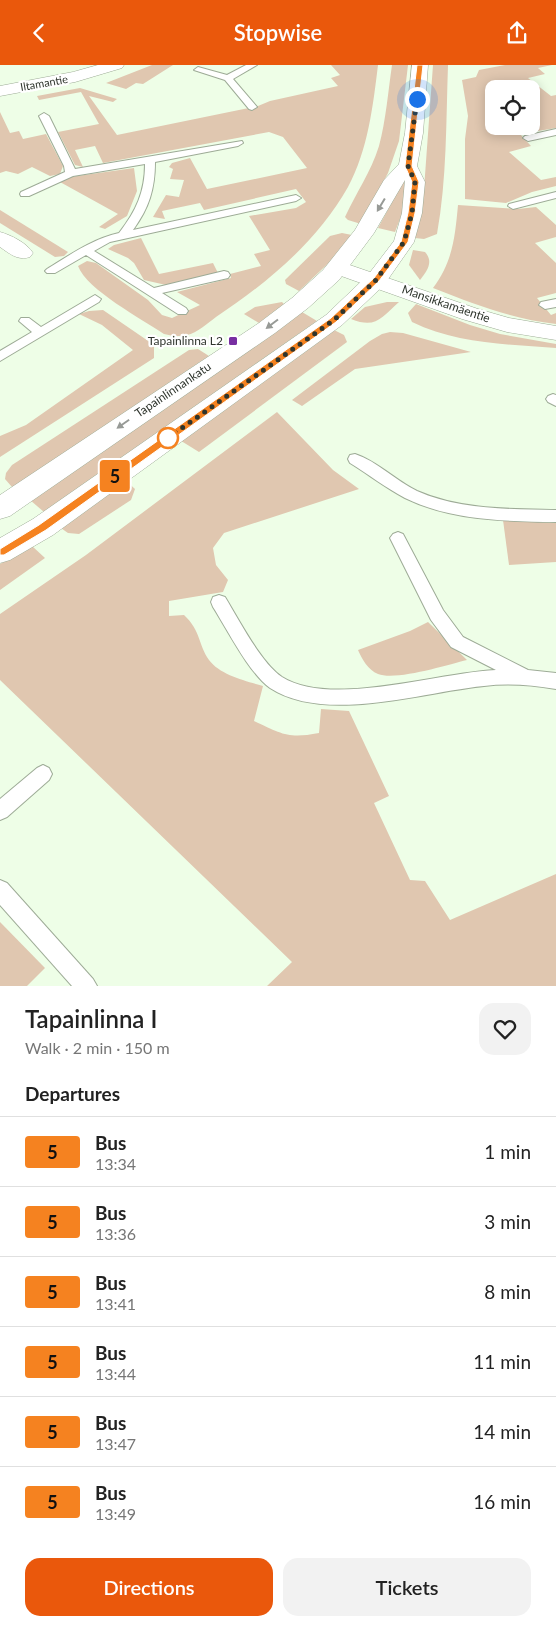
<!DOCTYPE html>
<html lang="en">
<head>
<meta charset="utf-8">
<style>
	body { margin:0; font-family:Lato,sans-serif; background:#f2f2f2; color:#222; height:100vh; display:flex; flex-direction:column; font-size:19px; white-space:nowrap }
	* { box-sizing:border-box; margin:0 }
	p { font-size:16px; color:#767676 }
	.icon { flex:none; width:28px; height:28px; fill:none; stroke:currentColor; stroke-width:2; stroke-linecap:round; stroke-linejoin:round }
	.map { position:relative; height:921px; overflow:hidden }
	.side { display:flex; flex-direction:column; background:#fff; flex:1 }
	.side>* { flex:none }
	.badge { padding:0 10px; border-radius:4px; font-size:18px; line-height:32px }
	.controls { position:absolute; left:485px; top:15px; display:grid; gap:10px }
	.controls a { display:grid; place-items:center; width:55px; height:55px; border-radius:10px; background:#fff; box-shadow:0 2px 12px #0003; font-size:25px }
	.you { position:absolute; width:25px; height:25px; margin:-12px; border:4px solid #fff; border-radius:50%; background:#1a73e8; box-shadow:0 0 0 8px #1a73e833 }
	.map>.badge { position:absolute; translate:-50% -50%; box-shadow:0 0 0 2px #fff }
	h2 { padding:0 25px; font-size:19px; line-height:45px }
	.round { display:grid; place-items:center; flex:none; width:52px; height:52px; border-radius:15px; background:#f2f2f2 }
	.head { display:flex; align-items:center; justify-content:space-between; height:85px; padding:0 25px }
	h1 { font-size:24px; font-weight:600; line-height:38px }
	.action { display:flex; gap:10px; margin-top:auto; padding:10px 25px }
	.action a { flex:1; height:58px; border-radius:15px; background:#ea580c; color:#fff; font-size:20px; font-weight:600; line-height:58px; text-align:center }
	.action a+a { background:#f2f2f2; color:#222 }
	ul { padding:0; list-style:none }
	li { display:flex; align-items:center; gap:15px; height:70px; padding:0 25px; border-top:1px solid #e0e0e0 }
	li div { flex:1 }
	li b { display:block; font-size:19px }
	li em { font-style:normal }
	li .badge { min-width:55px; font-weight:700; text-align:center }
	header { display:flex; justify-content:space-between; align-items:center; height:65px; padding:0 25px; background:#ea580c; color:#fff; font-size:22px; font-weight:600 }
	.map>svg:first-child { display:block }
	.green { fill:#e0c7b0; fill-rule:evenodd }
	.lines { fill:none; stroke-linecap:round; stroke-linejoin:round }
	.service-casing { stroke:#9dab96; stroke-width:2 }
	.minor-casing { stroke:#9dab96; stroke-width:1 }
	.tertiary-casing { stroke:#9dab96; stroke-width:1 }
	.service { fill:#fff; fill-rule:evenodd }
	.minor { fill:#fff; fill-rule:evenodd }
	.tertiary { fill:#fff; fill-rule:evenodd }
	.oneway { fill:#979a96 }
	.line { fill:#f58220; stroke:#fff }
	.walk { stroke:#2f352d; stroke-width:5; stroke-dasharray:0 9 }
	.poi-dot { fill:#772ea1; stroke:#fff; stroke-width:2 }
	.stop-dot { fill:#fff; stroke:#f58220; stroke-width:2.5 }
	.labels { text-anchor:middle; stroke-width:4.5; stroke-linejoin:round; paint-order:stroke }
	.far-street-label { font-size:11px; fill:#2f352d; stroke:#fff }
	.street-label { font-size:12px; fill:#2f352d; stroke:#fff }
	.poi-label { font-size:12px; fill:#2f352d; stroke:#fff; text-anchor:end }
</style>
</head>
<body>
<header><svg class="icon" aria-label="back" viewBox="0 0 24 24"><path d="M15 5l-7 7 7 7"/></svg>Stopwise<svg class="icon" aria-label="share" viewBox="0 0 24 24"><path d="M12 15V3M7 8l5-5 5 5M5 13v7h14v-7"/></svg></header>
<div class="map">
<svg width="556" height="921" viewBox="0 0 556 921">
	<rect width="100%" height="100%" fill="#eefee7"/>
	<g class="green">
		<path d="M 152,0 L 173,0 L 143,19 L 136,18 L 126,24 L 106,18 Z"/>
		<path d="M 331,0 L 378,0 C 373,41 368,85 348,122 C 317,177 267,218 216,252 C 208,258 197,268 187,270 C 179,272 172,271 164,269 C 142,254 87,225 78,201 L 87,196 L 96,198 L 148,235 L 162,250 L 172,253 L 200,240 L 177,227 L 231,213 L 230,209 L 261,201 L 254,189 L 270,185 L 249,151 L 296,143 L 306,137 L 296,124 L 204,145 L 200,138 L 162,146 L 165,154 L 153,152 L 166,130 L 179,132 L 184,115 L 170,114 L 173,104 L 169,102 L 172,98 L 190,93 L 207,124 L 307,103 L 283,72 L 269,67 L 103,98 L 95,81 L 75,85 L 83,102 L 75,100 L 58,67 L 99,59 L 81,27 L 39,35 L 37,31 L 80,23 L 117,34 L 113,37 L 89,31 L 117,70 L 258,41 L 270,36 L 338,21 L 331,13 L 340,10 Z"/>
		<path d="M 392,0 L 408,0 L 399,76 L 388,108 L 361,159 L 348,155 L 345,152 C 356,128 371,107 379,81 C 386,55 388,27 392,0 Z"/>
		<path d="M 433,0 L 448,0 C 446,56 447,114 437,169 L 424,174 L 415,173 L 424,124 Z"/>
		<path d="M 505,0 L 552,0 L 538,3 L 545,9 L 528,13 L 551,31 L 556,30 L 556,63 L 520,69 L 531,81 L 509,87 L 541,115 L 556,112 L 556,121 L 532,127 L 506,138 L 465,134 L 465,74 L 468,51 L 462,15 L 476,12 L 479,5 ZM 494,24 L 531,24 L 531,61 L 494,61 Z"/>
		<path d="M 0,47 L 10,68 L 19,66 L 23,74 L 46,69 L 63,101 L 60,109 L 50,111 L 32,102 L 18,109 L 6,106 L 0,108 Z"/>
		<path d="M 134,103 L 137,126 L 127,151 L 105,164 L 99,162 L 118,149 L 60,117 L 70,112 Z"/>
		<path d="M 404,115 L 407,117 L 405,141 L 395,167 L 378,163 Z"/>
		<path d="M 458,140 L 518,144 L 536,142 L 556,160 L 556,172 L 535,178 L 556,198 L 556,228 L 537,233 L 551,250 L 556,248 L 556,259 C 512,254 474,239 433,223 C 453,196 455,172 458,140 Z"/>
		<path d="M 0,145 L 68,187 L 64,191 L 55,192 L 0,158 Z"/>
		<path d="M 342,168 L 352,170 L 336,191 L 299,226 L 286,219 L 285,215 L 330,171 Z"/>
		<path d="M 141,173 L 159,209 L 213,198 L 218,208 L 166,220 L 144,215 L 134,198 L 128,193 L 108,184 L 114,180 Z"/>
		<path d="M 413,185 L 425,187 C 434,197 427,206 420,215 L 409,200 Z"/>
		<path d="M 282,237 L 284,239 L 259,258 L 244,249 L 255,242 Z"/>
		<path d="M 387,237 L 399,237 C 381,253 376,264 351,254 L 365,242 Z"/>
		<path d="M 416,239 L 470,260 L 500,269 L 556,279 L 556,283 C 507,279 457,279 412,257 L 408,248 Z"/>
		<path d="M 103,245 L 154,280 L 154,293 L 0,392 L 0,371 L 26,360 L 133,285 L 102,260 L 79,249 L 89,246 Z"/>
		<path d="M 302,247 L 317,256 L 44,447 L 30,435 Z"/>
		<path d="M 334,265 L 344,270 L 347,277 L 199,387 L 178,374 Z"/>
		<path d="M 390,267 L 403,268 L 471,287 L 355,304 L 302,341 L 292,335 L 370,276 L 382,269 Z"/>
		<path d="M 198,284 L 209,291 L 20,418 L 12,422 L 5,414 L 6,408 L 12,400 L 189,285 Z"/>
		<path d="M 277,347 L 333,405 L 359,424 L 224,468 L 213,483 L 216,500 L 228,515 L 223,527 L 169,536 L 169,551 L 184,550 C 201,566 198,579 209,595 C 220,610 246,616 263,621 L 254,656 C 282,669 288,674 319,668 L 321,644 L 349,646 L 389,731 L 374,738 L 410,815 L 425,816 L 450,855 L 556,809 L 556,921 L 267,921 L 292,897 L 0,615 L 0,549 L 86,490 Z"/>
		<path d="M 124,414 L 135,424 L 131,435 L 79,469 L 68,468 L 58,461 Z"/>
		<path d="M 503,455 L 556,458 L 556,497 L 509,500 Z"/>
		<path d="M 32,481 L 45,493 L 0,525 L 0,499 Z"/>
		<path d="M 428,557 L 467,595 C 447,600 396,616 378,609 C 368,605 362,594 358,585 L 410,566 Z"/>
		<path d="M 0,857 L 45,903 L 27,921 L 0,921 Z"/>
	</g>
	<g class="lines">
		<defs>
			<g id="service">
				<path d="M 246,0 L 257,0 L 233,14 L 257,42 L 252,45 L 249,44 L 225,15 L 194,5 L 198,2 L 227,10 Z"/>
				<path d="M 44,48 L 49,51 L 75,104 L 242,76 L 243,78 L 238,81 L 155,97 C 155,124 149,143 133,165 L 296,130 L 301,133 L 296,136 L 110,177 L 94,186 L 154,223 L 224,206 L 228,207 L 230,210 L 228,213 L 162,228 L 186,243 L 188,246 L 186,249 L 178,249 L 86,190 L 55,208 L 47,208 L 45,206 L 47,204 C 70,190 92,174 119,168 C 136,146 145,127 145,99 L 73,111 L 29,131 L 21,131 L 20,129 L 21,127 L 65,107 L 64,101 L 39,51 Z"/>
				<path d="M 556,64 L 556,70 L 528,76 L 523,73 L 525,71 Z"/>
				<path d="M 556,127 L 556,133 L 513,144 L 508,141 L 509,139 Z"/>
				<path d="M 95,230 L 101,234 L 99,237 L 0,296 L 0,286 L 32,267 L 19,256 L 21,253 L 29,253 L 41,262 Z"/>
				<path d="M 556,234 L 556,242 L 545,244 L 539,240 L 541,237 Z"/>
				<path d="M 553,329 L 556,330 L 556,341 L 548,337 L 546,334 L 548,331 Z"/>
				<path d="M 355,389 C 377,396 396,416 417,426 C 460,445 510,444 556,445 L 556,457 C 505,456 452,456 405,433 C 386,423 368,409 350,398 L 348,394 L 350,390 Z"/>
				<path d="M 398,467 L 403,469 L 443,545 L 463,572 L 528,605 L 556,608 L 556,624 C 532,620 508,618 484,621 C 423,627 325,659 270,623 C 249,608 227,564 213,542 L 211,537 L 213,532 L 219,530 L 225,532 C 239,555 261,598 282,612 C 331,643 440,607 496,605 L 451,582 L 431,555 L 390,473 L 393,469 Z"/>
				<path d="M 43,700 L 49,703 L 52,709 L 49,715 L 7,752 L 0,755 L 0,734 L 37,703 Z"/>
				<path d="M 0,815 L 7,818 L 93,914 L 97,921 L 72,921 L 0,840 Z"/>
			</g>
			<g id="minor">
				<path d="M 98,0 L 124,0 L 122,3 L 75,17 L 0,31 L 0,21 L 73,7 Z"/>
				<path d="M 0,167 C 11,170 27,178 33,188 L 30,192 C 18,196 10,189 0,182 Z"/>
				<path d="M 338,196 L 478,244 L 509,253 L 556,261 L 556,275 L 507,267 L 462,254 L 330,207 L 327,202 L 330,197 Z"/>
			</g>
			<path id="tertiary" d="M 412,0 L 428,0 L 423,68 L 417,101 L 425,117 L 422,148 L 414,177 L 384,220 L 342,260 L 53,470 L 10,495 L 0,498 L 0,473 L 33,454 L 326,250 L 368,210 L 394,176 L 402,148 L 405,115 L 374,168 L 339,215 L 308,243 L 275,268 L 10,451 L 0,454 L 0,430 L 259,258 L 292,233 L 323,205 L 355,165 L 384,115 L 399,99 L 405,68 Z"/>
		</defs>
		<use href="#service" class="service-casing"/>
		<use href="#minor" class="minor-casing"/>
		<use href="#tertiary" class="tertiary-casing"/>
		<use href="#service" class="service"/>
		<use href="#minor" class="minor"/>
		<use href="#tertiary" class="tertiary"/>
	</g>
	<defs><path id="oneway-solid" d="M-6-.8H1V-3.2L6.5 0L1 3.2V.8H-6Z" transform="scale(1.25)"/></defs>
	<g class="oneway">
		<use href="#oneway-solid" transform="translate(381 140) rotate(121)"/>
		<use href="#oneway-solid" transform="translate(272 259) rotate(143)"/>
		<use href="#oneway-solid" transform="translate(123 359) rotate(145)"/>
	</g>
	<path class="line" d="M 417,0 L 423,0 L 412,101 L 419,117 L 415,148 L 408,177 L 379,216 L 336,257 L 46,465 L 4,490 L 0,490 L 0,484 L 39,460 L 331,253 L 374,213 L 401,177 L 408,148 L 412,117 L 405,101 Z"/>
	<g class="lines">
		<path class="walk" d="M 168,373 L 334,255 L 376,215 L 404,177 L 412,148 L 415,117 L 408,101 L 417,34"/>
	</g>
	<rect class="poi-dot" x="228" y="271" width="10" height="10" rx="2.5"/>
	<circle class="stop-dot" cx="168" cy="373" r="10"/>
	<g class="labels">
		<g class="far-street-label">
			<text transform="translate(44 18) rotate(-10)" y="4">Iltamantie</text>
		</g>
		<g class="street-label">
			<text transform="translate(446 239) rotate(19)" y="4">Mansikkamäentie</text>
			<text transform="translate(173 325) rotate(-34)" y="4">Tapainlinnankatu</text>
		</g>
		<g class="poi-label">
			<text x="223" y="280">Tapainlinna L2</text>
		</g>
	</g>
</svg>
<div class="controls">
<a><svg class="icon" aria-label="locate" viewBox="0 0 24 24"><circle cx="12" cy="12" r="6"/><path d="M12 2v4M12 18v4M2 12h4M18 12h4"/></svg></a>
</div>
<div class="you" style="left:417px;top:34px"></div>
<b class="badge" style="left:115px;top:411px;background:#f58220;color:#111">5</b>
</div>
<section class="side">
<div class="head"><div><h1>Tapainlinna I</h1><p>Walk · 2 min · 150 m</p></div><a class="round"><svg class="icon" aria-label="heart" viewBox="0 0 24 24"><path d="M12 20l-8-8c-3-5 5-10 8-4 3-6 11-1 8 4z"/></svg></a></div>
<h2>Departures</h2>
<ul>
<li><span class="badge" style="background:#f58220;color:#111">5</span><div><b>Bus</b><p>13:34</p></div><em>1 min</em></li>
<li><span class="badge" style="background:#f58220;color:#111">5</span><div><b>Bus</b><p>13:36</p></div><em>3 min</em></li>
<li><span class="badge" style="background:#f58220;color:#111">5</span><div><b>Bus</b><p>13:41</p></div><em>8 min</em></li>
<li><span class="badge" style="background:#f58220;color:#111">5</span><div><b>Bus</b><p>13:44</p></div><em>11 min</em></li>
<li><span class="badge" style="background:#f58220;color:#111">5</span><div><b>Bus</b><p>13:47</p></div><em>14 min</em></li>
<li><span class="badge" style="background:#f58220;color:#111">5</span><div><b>Bus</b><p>13:49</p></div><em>16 min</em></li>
</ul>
<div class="action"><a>Directions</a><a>Tickets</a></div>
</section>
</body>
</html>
